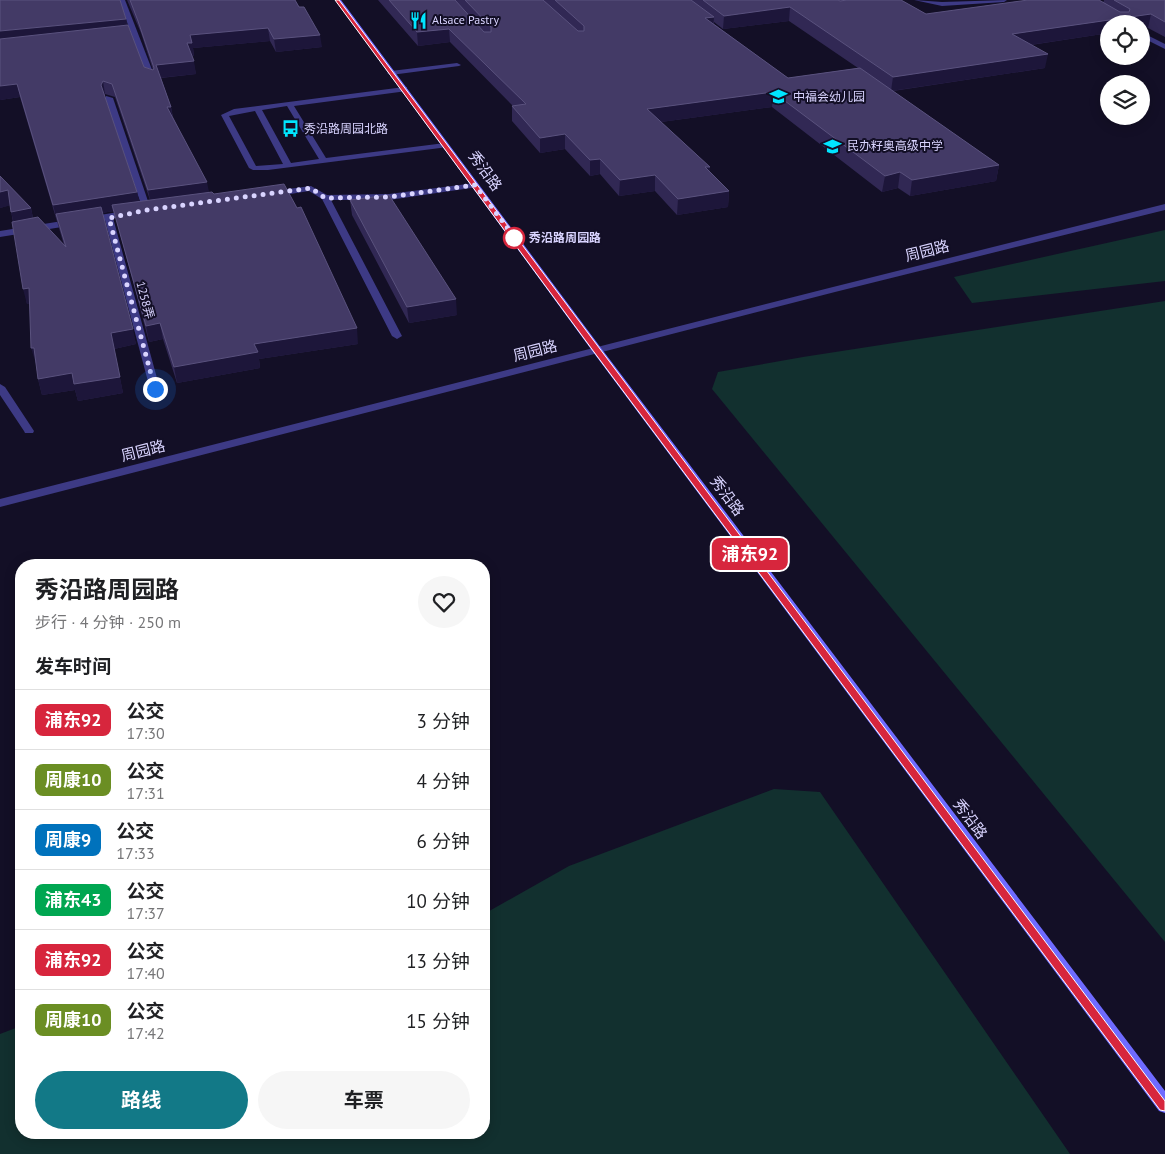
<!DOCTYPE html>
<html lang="zh">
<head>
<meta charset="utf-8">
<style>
	body { margin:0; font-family:"PT Sans","Noto Sans SC",sans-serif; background:#f6f6f6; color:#202124; height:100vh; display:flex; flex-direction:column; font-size:19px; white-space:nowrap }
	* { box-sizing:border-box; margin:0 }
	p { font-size:16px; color:#757577 }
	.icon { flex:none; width:28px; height:28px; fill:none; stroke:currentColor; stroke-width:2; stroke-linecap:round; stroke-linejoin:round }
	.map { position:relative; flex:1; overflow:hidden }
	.drawer { position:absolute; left:15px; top:559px; width:475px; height:580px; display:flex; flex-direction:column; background:#fff; border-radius:20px; box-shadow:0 2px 12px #0003 }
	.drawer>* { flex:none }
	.badge { padding:0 10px; border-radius:8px; font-size:18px; line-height:32px }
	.controls { position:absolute; left:1100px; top:15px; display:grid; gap:10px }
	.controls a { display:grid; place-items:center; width:50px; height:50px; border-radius:50%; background:#fff; box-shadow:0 2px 12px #0003; font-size:25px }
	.you { position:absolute; width:25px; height:25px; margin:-12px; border:4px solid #fff; border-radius:50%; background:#1a73e8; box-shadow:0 0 0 8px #1a73e833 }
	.map>.badge { position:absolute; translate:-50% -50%; box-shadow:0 0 0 2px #fff }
	h2 { padding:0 20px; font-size:19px; line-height:45px }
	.round { display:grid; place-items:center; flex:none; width:52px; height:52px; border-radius:26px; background:#f6f6f6 }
	.summary { display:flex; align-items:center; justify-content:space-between; height:85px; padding:0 20px }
	h1 { font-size:24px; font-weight:700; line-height:38px }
	.primary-button { display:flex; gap:10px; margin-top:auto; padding:10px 20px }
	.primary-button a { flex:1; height:58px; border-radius:30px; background:#127987; color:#fff; font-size:20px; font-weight:700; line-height:58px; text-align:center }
	.primary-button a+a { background:#f6f6f6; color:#202124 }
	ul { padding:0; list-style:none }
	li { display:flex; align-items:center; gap:15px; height:60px; padding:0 20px; border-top:1px solid #e0e0e0 }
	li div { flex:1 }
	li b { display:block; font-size:19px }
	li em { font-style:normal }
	li .badge { min-width:55px; font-weight:700; text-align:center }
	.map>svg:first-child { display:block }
	.green { fill:#12302f }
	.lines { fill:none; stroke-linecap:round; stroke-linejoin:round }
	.service { fill:#3d3a85; fill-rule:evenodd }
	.minor { fill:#3d3a85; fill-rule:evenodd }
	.tertiary { fill:#3d3a85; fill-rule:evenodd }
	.secondary { fill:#6f6bff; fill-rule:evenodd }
	.wall { fill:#312854; fill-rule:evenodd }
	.shaded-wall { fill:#1d163a }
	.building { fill:#433a66; stroke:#5a527e }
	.line { fill:#d7263d; stroke:#fff }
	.walk { stroke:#d9d4ff; stroke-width:5; stroke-dasharray:0 9 }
	.stop-dot { fill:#fff; stroke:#d7263d; stroke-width:2.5 }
	.labels { text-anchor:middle; stroke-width:4; stroke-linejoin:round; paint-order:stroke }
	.far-poi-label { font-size:12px; fill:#d9d4ff; stroke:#130f26; text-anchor:start }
	.far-stop-label { font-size:12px; font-weight:bold; fill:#d9d4ff; stroke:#130f26; text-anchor:start }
	.far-street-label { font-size:12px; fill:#d9d4ff; stroke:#130f26 }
	.street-label { font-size:15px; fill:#d9d4ff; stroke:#130f26 }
</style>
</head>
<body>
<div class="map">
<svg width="1165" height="1154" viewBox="0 0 1165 1154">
	<rect width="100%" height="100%" fill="#130f26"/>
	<g class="green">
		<path d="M 1165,230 L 1165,281 L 972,303 L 954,277 Z"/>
		<path d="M 1165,301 L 1165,942 L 712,389 L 718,372 L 803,357 Z"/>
		<path d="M 774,789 L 820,792 L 1070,1154 L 0,1154 L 0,1034 L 21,1026 L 21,1132 L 484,1132 L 484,914 L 569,866 Z"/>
	</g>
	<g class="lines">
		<path class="service" d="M 404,87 L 407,87 L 407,91 L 294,106 L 326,158 L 445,143 L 449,145 L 448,147 L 268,170 L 253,170 L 249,168 L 221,115 L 234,109 ZM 287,106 L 319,159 L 291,163 L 262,110 ZM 255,111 L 283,164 L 256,166 L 229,116 Z"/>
		<g class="minor">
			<path d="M 119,0 L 125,0 L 156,80 L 155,82 L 148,80 Z"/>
			<path d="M 914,0 L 942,2 L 1007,0 L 1004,2 L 942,6 Z"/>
			<path d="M 1141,32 L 1165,44 L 1165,49 L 1141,37 Z"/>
			<path d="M 457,63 L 461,65 L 459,66 L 391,75 L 387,73 L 391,71 Z"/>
			<path d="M 106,96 L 113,98 L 151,210 L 150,212 L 143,210 L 105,98 Z"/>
			<path d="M 475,183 L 478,183 L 478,187 L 389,200 L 331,200 L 402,336 L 397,339 L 392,336 L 322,199 L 309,191 L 272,197 L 268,194 L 272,191 L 311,186 L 327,195 L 389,194 Z"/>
			<path d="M 131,210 L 134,211 L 134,215 L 113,218 L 160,389 L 155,392 L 150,389 L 105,220 L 0,237 L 0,231 Z"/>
			<path d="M 0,384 L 5,387 L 34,431 L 33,433 L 25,433 L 24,431 L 0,395 Z"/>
		</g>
		<path class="tertiary" d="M 1165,204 L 1165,210 L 835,292 L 0,507 L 0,499 L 829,288 Z"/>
		<path class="secondary" d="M 335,0 L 341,0 L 601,348 L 1165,1091 L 1165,1113 L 1159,1111 L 593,352 Z"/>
	</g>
	<g class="wall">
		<path d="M 127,0 L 295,0 L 322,47 L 276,52 L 270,41 L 193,48 L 194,56 L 192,56 L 196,74 L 161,78 L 171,107 L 173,117 L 209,192 L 214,194 L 358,344 L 259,359 L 260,368 L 177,383 L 163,339 L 149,342 L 114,211 L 102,213 L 136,344 L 114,349 L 123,393 L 78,401 L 75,390 L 42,395 L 38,379 L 36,364 L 30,304 L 27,304 L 10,205 L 0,208 L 0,176 L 31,208 L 33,218 L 64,245 L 20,97 L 0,100 L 126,19 L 127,25 L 144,67 L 153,70 L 141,33 ZM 105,94 L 115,97 L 150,200 L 139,202 L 137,192 L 104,96 Z"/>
		<path d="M 378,0 L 901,0 L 926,14 L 1103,3 L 1104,0 L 1165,0 L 1165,37 L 1148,28 L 1109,24 L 1109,33 L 1031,45 L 1045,68 L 893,91 L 999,165 L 996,181 L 910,196 L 898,188 L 882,192 L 772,107 L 661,122 L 710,167 L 709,172 L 729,191 L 728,207 L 677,215 L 655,191 L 619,196 L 600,174 L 590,176 L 565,149 L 540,153 L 512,121 L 512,106 L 513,106 L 450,42 L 418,46 ZM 789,21 L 858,68 L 788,78 L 714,24 L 714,22 L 723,29 Z"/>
		<path d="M 350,200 L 457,315 L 409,323 L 352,215 Z"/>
	</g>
	<g class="shaded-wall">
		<path d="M 790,7 L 789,21 L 723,29 L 724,16 Z"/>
		<path d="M 1151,14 L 1148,28 L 1141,29 L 1141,24 L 1109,24 L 1109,33 L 1010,48 L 1012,34 Z"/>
		<path d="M 714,17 L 713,30 L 705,18 Z"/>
		<path d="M 126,19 L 128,31 L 0,44 L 0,31 Z"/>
		<path d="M 268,28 L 270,41 L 193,48 L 194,56 L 190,56 L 187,43 L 190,35 Z"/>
		<path d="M 449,29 L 450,42 L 418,46 L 417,32 Z"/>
		<path d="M 320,35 L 322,47 L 276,52 L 274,39 Z"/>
		<path d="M 1048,54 L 1045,68 L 891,91 L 893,77 Z"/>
		<path d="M 194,61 L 196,74 L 158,78 L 156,65 Z"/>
		<path d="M 103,81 L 105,94 L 103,99 L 101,85 Z"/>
		<path d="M 17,84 L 20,97 L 0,100 L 0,86 Z"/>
		<path d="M 773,92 L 772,107 L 646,124 L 647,109 Z"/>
		<path d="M 167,107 L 171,107 L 173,120 Z"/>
		<path d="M 565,134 L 565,149 L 540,153 L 540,138 Z"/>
		<path d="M 600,159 L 600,174 L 590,176 L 590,160 Z"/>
		<path d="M 999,165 L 996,181 L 910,196 L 912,180 Z"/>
		<path d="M 705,167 L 710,167 L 709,182 Z"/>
		<path d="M 900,172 L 898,188 L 882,192 L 885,176 Z"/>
		<path d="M 655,175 L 655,191 L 619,196 L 620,180 Z"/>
		<path d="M 207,182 L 210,197 L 151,205 L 148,190 Z"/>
		<path d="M 8,190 L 12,205 L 0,208 L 0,192 Z"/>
		<path d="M 729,191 L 728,207 L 677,215 L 678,199 Z"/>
		<path d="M 137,192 L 140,206 L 112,205 L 114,211 L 58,220 L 56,214 L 57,220 L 53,205 Z"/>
		<path d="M 31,208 L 34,224 L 15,227 L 11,212 Z"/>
		<path d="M 29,288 L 33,304 L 27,304 L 23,289 Z"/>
		<path d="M 456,299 L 457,315 L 409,323 L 407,307 Z"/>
		<path d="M 160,323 L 163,339 L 149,342 L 146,326 Z"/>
		<path d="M 357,328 L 358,344 L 259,359 L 260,368 L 177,383 L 174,367 L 254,344 Z"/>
		<path d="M 133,329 L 136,344 L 114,349 L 123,393 L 78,401 L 75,390 L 42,395 L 38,379 L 111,333 Z"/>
		<path d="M 31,348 L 34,348 L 38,364 L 36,364 Z"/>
	</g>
	<g class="building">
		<path d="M 0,0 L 120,0 L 126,19 L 0,31 Z"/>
		<path d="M 130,0 L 295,0 L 299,7 L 304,7 L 320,35 L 274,39 L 268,28 L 190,35 L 192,43 L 187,43 L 194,61 L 156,65 L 171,107 L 167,107 L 207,182 L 148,190 L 112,84 L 103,81 L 101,85 L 137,192 L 53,205 L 17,84 L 0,86 L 0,39 L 128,25 L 144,67 L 153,70 L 154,68 L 138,21 Z"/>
		<path d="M 389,0 L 455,0 L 484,32 L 491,32 L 491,27 L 465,0 L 543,0 L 578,31 L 584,31 L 584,26 L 555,0 L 691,0 L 714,17 L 705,18 L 788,78 L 860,68 L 999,165 L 912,180 L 900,172 L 885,176 L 773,92 L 647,109 L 710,167 L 705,167 L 729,191 L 678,199 L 655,175 L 620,180 L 600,159 L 590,160 L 565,134 L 540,138 L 512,106 L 526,104 L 449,29 L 417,32 Z"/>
		<path d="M 703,0 L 838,0 L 840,1 L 847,0 L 901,0 L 926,14 L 1028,0 L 1099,0 L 1120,12 L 1129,12 L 1130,9 L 1114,0 L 1165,0 L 1165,22 L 1151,14 L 1012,34 L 1048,54 L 893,77 L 790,7 L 724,16 Z"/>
		<path d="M 0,176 L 31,208 L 11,212 L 8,190 L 0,192 Z"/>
		<path d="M 284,184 L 297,208 L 301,207 L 357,328 L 254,344 L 258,352 L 174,367 L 160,323 L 146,326 L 112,205 L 212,192 L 214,194 Z"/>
		<path d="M 389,195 L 456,299 L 407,307 L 350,200 Z"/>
		<path d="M 101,207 L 133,329 L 111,333 L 120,377 L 74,384 L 72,373 L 38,379 L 34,348 L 31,348 L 29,288 L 23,289 L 12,222 L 38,217 L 66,247 L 56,214 Z"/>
	</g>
	<path class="line" d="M 335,0 L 339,0 L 600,349 L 1165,1101 L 1165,1111 L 1160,1110 L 594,352 Z"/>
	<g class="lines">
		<path class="walk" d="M 155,389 L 109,218 L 147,210 L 311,188 L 325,198 L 389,197 L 475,185 L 518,242 L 514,238"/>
	</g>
	<defs>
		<symbol id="restaurant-bare" viewBox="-9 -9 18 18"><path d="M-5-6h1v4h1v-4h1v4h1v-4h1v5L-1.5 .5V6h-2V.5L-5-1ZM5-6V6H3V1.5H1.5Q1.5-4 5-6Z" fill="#00e5ff" stroke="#130f26" stroke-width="2.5" paint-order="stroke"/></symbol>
		<symbol id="school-bare" viewBox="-9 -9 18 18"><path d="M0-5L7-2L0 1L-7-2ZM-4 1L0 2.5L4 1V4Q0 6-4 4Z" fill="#00e5ff" stroke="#130f26" stroke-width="2.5" paint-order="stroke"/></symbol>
		<symbol id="bus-bare" viewBox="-9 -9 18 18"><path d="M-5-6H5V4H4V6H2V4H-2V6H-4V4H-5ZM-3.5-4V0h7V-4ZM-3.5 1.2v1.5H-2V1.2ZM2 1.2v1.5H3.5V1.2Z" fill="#00e5ff" stroke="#130f26" stroke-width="2.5" paint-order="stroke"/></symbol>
	</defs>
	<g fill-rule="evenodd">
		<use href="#restaurant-bare" x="406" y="8" width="25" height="25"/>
		<use href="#school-bare" x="766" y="84" width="25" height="25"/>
		<use href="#bus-bare" x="278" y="116" width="25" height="25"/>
		<use href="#school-bare" x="820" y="134" width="25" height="25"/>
	</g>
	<circle class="stop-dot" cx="514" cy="238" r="10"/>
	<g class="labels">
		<g class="far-poi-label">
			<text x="432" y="24">Alsace Pastry</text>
			<text x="793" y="101">中福会幼儿园</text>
			<text x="304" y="133">秀沿路周园北路</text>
			<text x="847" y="150">民办籽奥高级中学</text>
		</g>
		<g class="far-stop-label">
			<text x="529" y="242">秀沿路周园路</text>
		</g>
		<g class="far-street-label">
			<text transform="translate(145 300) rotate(75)" y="4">1258弄</text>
		</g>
		<g class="street-label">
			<text transform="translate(485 171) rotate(54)" y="5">秀沿路</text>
			<text transform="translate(927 251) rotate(-14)" y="5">周园路</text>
			<text transform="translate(535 351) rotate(-14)" y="5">周园路</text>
			<text transform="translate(143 451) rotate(-14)" y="5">周园路</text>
			<text transform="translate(727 496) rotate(53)" y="5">秀沿路</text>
			<text transform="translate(970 819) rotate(53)" y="5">秀沿路</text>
		</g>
	</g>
</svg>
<div class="controls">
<a><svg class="icon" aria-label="locate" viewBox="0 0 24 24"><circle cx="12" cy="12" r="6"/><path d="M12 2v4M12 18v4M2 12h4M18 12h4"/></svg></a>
<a><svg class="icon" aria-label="layers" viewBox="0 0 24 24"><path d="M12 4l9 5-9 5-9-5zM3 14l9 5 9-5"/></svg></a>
</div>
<div class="you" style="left:155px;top:389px"></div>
<b class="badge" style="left:750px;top:554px;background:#d7263d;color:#fff">浦东92</b>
<section class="drawer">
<div class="summary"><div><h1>秀沿路周园路</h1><p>步行 · 4 分钟 · 250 m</p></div><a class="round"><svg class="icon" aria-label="heart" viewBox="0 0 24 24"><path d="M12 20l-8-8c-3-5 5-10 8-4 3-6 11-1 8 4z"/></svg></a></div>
<h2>发车时间</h2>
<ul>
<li><span class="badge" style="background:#d7263d;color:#fff">浦东92</span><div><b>公交</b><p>17:30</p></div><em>3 分钟</em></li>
<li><span class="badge" style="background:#6b8e23;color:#fff">周康10</span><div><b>公交</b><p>17:31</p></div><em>4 分钟</em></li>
<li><span class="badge" style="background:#0072bc;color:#fff">周康9</span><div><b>公交</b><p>17:33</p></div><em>6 分钟</em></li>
<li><span class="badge" style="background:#00a651;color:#fff">浦东43</span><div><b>公交</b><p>17:37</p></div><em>10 分钟</em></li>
<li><span class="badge" style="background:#d7263d;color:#fff">浦东92</span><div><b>公交</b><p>17:40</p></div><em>13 分钟</em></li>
<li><span class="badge" style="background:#6b8e23;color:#fff">周康10</span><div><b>公交</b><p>17:42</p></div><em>15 分钟</em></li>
</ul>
<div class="primary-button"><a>路线</a><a>车票</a></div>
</section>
</div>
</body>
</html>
